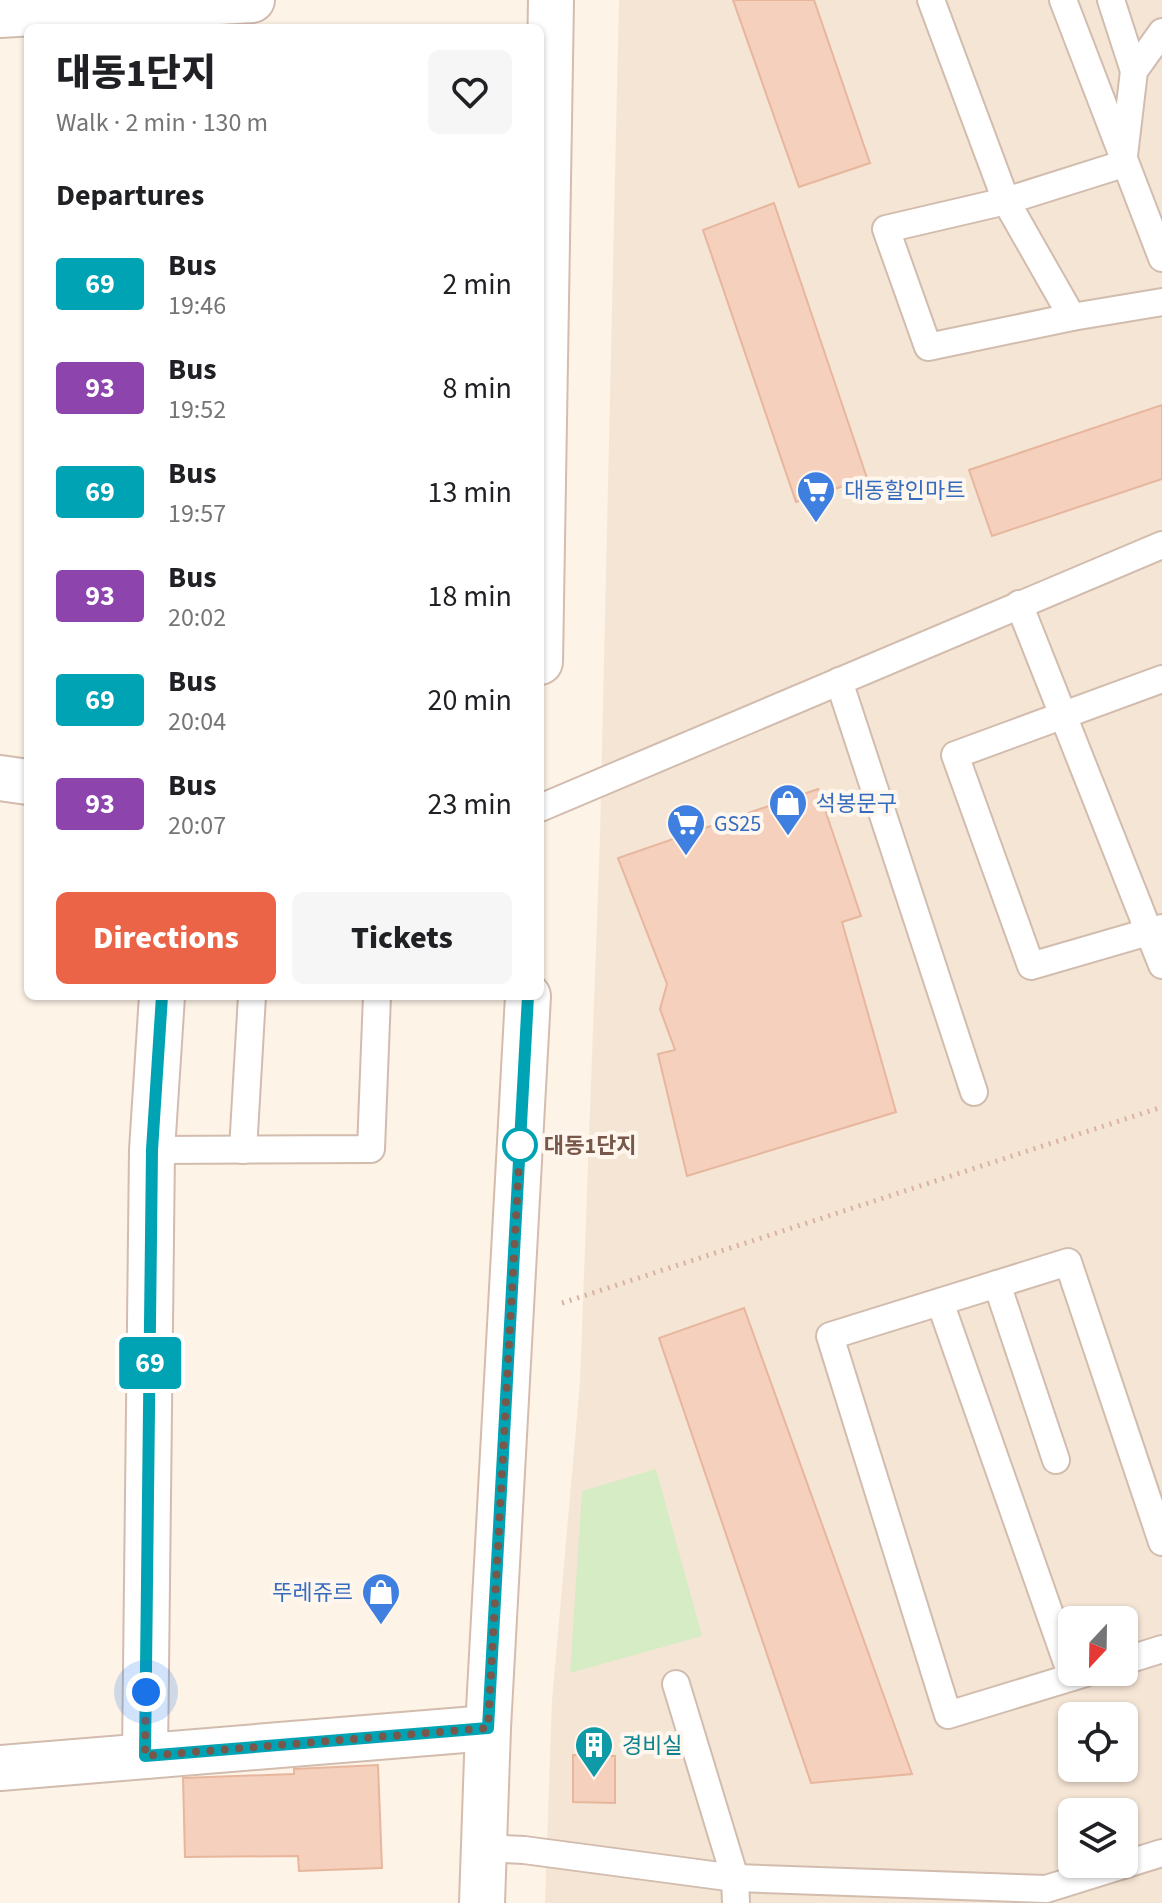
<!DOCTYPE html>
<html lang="en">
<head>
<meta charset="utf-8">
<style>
	body { margin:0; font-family:"Source Sans 3","Noto Sans KR",sans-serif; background:#f6f6f6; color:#202124; height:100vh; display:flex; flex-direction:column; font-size:30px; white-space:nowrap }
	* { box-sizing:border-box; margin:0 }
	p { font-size:26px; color:#757577 }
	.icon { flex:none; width:44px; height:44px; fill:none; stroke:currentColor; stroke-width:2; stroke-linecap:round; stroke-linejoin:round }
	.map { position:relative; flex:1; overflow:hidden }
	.drawer { position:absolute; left:24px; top:24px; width:520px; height:976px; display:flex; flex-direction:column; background:#fff; border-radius:12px; box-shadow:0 2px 6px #0004 }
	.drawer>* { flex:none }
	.badge { padding:0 16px; border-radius:6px; font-size:28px; line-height:52px }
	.needle { width:52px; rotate:202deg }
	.tools { position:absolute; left:1058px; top:1606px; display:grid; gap:16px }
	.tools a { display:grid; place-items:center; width:80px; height:80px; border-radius:12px; background:#fff; box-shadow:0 2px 6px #0004; font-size:40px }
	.you { position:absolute; width:40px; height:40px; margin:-20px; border:6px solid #fff; border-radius:50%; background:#1a73e8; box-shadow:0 0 0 12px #1a73e833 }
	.map>.badge { position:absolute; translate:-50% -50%; box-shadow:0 0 0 4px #fff }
	h2 { padding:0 32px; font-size:30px; line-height:72px }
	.round { display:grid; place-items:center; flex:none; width:84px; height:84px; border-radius:12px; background:#f6f6f6 }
	.head { display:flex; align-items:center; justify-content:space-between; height:136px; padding:0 32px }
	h1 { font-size:38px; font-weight:800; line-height:60px }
	.action { display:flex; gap:16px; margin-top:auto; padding:16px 32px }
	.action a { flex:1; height:92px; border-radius:12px; background:#eb6448; color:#fff; font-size:32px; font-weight:800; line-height:92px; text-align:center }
	.action a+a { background:#f6f6f6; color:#202124 }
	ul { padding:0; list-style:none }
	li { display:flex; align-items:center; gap:24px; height:104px; padding:0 32px }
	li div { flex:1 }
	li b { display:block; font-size:30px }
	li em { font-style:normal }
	li .badge { min-width:88px; font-weight:700; text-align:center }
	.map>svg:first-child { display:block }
	.residential { fill:#f5e5d5; fill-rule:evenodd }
	.green { fill:#d6ecc4 }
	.building { fill:#f4d0bd; stroke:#e7b69d; stroke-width:2 }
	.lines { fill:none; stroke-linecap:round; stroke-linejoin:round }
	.lane-casing { stroke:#d2bcae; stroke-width:30 }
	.street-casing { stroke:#d2bcae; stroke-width:48 }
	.secondary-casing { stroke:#d5bcac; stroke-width:48 }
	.path { stroke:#d9b3a0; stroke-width:5; stroke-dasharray:2 6; stroke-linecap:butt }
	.lane { stroke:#fff; stroke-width:26 }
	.street { stroke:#fff; stroke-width:44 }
	.secondary { stroke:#fff; stroke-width:44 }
	.line-casing { stroke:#fff; stroke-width:18 }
	.line { stroke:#00a3b4; stroke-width:12 }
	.walk { stroke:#78584a; stroke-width:8; stroke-dasharray:0 14.4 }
	.stop-dot { fill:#fff; stroke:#00a3b4; stroke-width:4 }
	.labels { text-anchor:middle; stroke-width:8; stroke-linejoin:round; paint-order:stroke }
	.shop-label { font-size:22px; fill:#366cbe; stroke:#fff7ee; text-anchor:start }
	.stop-label { font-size:22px; font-weight:bold; fill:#78584a; stroke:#fff7ee; text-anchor:start }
	.culture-label { font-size:22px; fill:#0d838f; stroke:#fff7ee; text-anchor:start }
</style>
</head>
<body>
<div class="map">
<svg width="1162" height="1903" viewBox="0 0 1162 1903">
	<rect width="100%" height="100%" fill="#fdf3e7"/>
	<path class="residential" d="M 619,0 L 1162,0 L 1162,1903 L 545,1903 L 552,1701 L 580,1383 L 600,839 ZM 1072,1620 L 1124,1620 L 1124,1672 L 1072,1672 ZM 1072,1716 L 1124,1716 L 1124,1768 L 1072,1768 ZM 1072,1812 L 1124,1812 L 1124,1864 L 1072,1864 Z"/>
	<path class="green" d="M 656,1469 L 702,1636 L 570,1673 L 582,1491 Z"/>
	<g class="building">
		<path d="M 733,0 L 814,0 L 870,163 L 799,187 Z"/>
		<path d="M 774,203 L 867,478 L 796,502 L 703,230 Z"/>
		<path d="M 1162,405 L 1162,479 L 992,536 L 969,470 Z"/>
		<path d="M 818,789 L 861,916 L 842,922 L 896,1112 L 687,1176 L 658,1054 L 675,1050 L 660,1009 L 667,984 L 618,858 Z"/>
		<path d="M 744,1308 L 912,1774 L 811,1783 L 659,1338 Z"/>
		<path d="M 573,1755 L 615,1756 L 615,1803 L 573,1802 Z"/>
		<path d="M 378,1765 L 382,1868 L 299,1871 L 298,1856 L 185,1857 L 183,1778 L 294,1774 L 294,1769 Z"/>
	</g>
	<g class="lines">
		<defs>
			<g id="lane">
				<path d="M 931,0 L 1006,201 L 1072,317 L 1162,302"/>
				<path d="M 1063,0 L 1162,258"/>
				<path d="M 1111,0 L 1134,71"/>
				<path d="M 1072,317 L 928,347 L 886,229 L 1006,201 L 1123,164 L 1134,71 L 1162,32"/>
				<path d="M 1019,604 L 1162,965"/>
				<path d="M 1162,679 L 955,755 L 1031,966 L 1162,928"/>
				<path d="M 839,681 L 974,1092"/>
				<path d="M 540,808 L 1162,545"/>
				<path d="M 152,1150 L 371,1149 L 377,996"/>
				<path d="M 243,1150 L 252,996"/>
				<path d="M 997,1284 L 1056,1460"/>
				<path d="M 940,1302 L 1072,1677"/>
				<path d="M 1124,1661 L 1162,1649"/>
				<path d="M 1089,1672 L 948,1715 L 830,1336 L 1068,1262 L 1162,1542"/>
				<path d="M 676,1684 L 735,1878 L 736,1903"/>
				<path d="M 483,1848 L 524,1850 L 735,1878 L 1046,1889 L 1162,1853"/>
			</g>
			<g id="street">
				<path d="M 0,15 L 252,0"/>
				<path d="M 0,778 L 28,782"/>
				<path d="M 145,1756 L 152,1150 L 162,996"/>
				<path d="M 0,1768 L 488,1728"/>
			</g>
			<g id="secondary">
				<path d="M 540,662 L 551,0"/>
				<path d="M 482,1903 L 488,1728 L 528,996"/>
			</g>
		</defs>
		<use href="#lane" class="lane-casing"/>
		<use href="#street" class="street-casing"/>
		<use href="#secondary" class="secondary-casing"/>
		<path class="path" d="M 562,1303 L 1162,1107"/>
		<use href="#lane" class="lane"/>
		<use href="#street" class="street"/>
		<use href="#secondary" class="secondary"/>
	</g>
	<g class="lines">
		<defs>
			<path id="line" d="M 162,996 L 152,1150 L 145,1756 L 488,1728 L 528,996"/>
		</defs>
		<use href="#line" class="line-casing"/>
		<use href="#line" class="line"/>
		<path class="walk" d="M 146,1692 L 145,1756 L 488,1728 L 520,1145"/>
	</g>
	<defs>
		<symbol id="supermarket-pin" viewBox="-11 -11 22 30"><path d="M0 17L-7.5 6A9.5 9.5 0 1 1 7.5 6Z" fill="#3f7fe0" stroke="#fff7ee"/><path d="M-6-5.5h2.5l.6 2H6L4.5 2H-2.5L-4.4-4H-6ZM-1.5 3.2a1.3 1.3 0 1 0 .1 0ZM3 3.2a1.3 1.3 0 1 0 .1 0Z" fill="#fff"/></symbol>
		<symbol id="shop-pin" viewBox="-11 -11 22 30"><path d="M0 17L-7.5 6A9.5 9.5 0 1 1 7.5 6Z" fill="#3f7fe0" stroke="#fff7ee"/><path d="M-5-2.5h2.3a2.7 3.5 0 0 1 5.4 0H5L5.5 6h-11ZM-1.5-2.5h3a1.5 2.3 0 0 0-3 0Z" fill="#fff"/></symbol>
		<symbol id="building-pin" viewBox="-11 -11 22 30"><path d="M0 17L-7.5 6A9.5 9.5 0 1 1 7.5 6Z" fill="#0f9aa8" stroke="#fff7ee"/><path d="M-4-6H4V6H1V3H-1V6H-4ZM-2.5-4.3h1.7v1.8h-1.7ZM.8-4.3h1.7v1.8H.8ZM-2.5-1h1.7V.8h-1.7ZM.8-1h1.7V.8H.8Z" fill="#fff"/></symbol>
	</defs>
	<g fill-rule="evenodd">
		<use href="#supermarket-pin" x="794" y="468" width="44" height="60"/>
		<use href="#shop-pin" x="766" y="781" width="44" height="60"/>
		<use href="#supermarket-pin" x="664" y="801" width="44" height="60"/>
		<use href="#shop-pin" x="359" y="1570" width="44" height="60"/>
		<use href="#building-pin" x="572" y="1723" width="44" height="60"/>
	</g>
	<circle class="stop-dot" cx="520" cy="1145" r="16"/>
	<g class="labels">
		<g class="shop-label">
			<text x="844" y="498">대동할인마트</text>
			<text x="816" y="811">석봉문구</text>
			<text x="714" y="831">GS25</text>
			<text x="353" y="1600" text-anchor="end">뚜레쥬르</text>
		</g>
		<g class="stop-label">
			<text x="544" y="1153">대동1단지</text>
		</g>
		<g class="culture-label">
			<text x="622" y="1753">경비실</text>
		</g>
	</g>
</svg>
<div class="tools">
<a><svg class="needle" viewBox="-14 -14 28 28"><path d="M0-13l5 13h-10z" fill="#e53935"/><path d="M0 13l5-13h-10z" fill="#757577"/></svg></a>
<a><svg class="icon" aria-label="locate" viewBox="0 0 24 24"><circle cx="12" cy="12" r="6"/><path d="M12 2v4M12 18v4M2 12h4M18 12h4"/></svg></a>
<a><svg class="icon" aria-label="layers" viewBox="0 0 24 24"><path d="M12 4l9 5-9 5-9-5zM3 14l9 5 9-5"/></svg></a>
</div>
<div class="you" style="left:146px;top:1692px"></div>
<b class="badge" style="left:150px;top:1363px;background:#00a3b4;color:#fff">69</b>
<section class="drawer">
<div class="head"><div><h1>대동1단지</h1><p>Walk · 2 min · 130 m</p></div><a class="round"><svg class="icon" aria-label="heart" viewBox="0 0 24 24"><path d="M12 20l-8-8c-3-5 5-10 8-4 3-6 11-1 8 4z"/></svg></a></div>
<h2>Departures</h2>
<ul>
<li><span class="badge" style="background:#00a3b4;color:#fff">69</span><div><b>Bus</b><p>19:46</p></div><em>2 min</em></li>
<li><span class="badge" style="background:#8e44ad;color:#fff">93</span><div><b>Bus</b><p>19:52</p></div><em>8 min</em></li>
<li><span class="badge" style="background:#00a3b4;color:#fff">69</span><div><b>Bus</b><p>19:57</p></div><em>13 min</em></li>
<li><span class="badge" style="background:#8e44ad;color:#fff">93</span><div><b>Bus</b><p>20:02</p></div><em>18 min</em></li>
<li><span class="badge" style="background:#00a3b4;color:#fff">69</span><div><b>Bus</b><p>20:04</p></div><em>20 min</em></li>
<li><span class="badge" style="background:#8e44ad;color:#fff">93</span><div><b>Bus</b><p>20:07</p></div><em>23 min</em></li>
</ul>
<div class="action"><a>Directions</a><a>Tickets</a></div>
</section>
</div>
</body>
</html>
